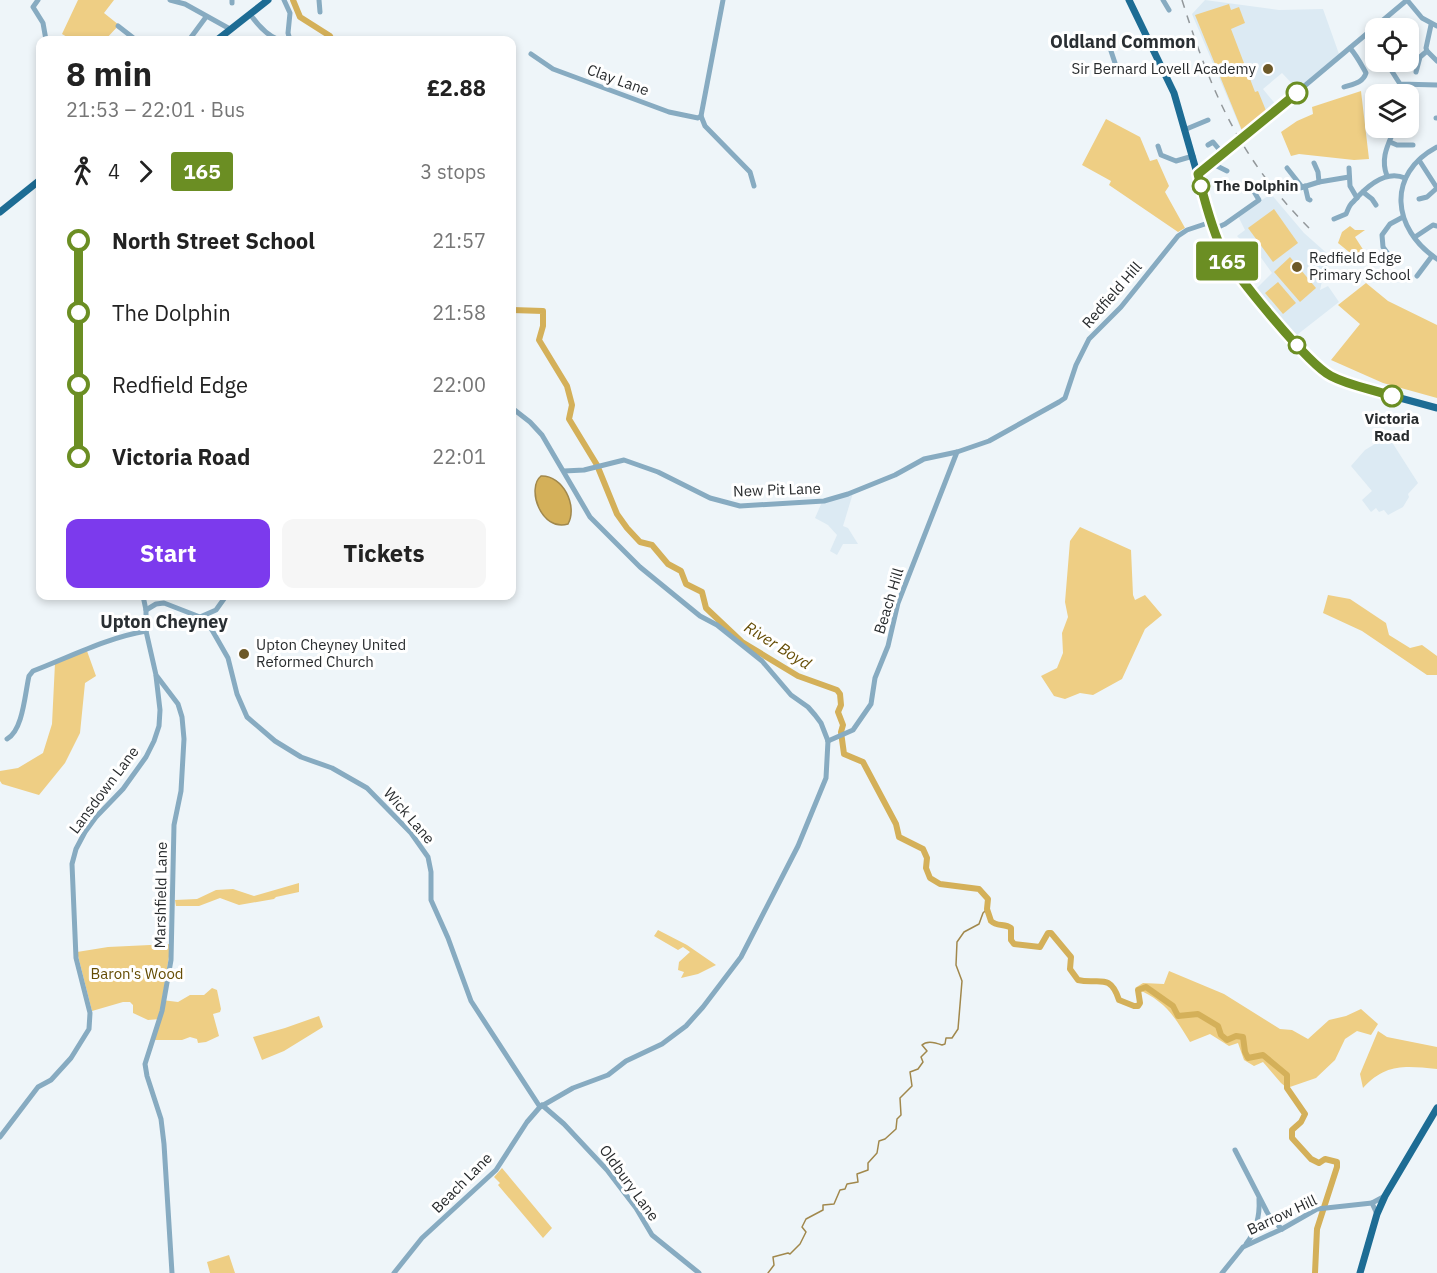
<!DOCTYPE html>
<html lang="en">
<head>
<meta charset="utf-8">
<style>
	body { margin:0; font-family:"IBM Plex Sans",sans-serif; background:#f6f6f6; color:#222; height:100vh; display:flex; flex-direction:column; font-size:22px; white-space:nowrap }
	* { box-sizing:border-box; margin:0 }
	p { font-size:20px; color:#767676 }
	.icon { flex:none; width:33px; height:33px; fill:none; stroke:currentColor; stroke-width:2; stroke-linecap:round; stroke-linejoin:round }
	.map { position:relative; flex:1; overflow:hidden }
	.drawer { position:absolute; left:36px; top:36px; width:480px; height:564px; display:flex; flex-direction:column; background:#fff; border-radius:12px; box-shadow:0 3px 9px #0003 }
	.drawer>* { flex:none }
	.badge { padding:0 12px; border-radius:4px; font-size:21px; line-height:39px }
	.tools { position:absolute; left:1365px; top:18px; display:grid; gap:12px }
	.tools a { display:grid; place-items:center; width:54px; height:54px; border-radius:12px; background:#fff; box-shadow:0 3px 9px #0003; font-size:30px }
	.map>.badge { position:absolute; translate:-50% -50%; box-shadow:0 0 0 3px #fff }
	.legs { display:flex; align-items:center; gap:9px; height:66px; padding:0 30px; font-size:20px }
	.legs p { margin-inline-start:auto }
	.headline { display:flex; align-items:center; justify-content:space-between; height:102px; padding:0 30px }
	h1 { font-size:33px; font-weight:700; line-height:45px }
	.action { display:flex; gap:12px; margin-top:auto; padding:12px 30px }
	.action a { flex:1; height:69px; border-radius:12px; background:#7c3aed; color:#fff; font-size:24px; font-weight:700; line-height:69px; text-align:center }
	.action a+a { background:#f6f6f6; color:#222 }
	ul { padding:0 30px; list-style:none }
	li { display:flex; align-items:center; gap:21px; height:72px; font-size:22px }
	li i { display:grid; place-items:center; width:9px; height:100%; margin:0 8px; background:currentColor }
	li i::after { content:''; width:15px; height:15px; margin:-8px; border:4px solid; border-radius:50%; background:#fff }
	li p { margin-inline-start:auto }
	li:first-child i { background:linear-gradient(#0000 50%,currentColor 0) }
	li:last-child i { background:linear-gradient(currentColor 50%,#0000 0) }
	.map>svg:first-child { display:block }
	.built { fill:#dceaf3 }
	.green { fill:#eece84 }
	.water { fill:#d4b059; stroke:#a1884c; stroke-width:1.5 }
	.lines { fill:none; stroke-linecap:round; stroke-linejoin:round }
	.stream { stroke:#a1884c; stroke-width:1.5 }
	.river { stroke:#d4b059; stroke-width:6 }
	.minor { stroke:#87abc1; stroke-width:5 }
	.major { stroke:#1d6c94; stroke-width:7 }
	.rail { stroke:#92979a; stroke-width:1.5; stroke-dasharray:8 8; stroke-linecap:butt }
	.minor-bridge { stroke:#87abc1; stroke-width:5 }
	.line-1-casing { stroke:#fff; stroke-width:14 }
	.line-1 { stroke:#6b8e23; stroke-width:9 }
	.poi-dot { fill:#6d5928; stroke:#fff; stroke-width:2 }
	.stop-1-dot { fill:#fff; stroke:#6b8e23; stroke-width:3 }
	.labels { text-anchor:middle; stroke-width:6; stroke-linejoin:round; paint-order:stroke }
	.poi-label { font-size:15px; fill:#292c2e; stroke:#fff; text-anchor:start }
	.street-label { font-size:15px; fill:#292c2e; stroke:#fff }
	.stop-label { font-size:15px; font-weight:bold; fill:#292c2e; stroke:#fff; text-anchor:start }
	.park-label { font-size:15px; fill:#644c04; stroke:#fff }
	.water-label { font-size:16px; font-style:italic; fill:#664e06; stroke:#fff }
	.quarter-label { font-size:18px; font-weight:bold; fill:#2a2f33; stroke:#fff }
</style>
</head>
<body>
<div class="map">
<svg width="1437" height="1273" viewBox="0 0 1437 1273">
	<rect width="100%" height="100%" fill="#eef5f9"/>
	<g class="built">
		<path d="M 1205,0 L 1279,10 L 1323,9 L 1339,54 L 1297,89 L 1282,73 L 1263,89 L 1277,106 L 1243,134 L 1192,14 Z"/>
		<path d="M 1271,194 L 1304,233 L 1331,257 L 1324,272 L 1320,290 L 1328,286 L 1339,302 L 1293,338 L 1255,290 L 1272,273 L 1257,252 L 1250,250 L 1237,236 L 1245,230 L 1238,216 Z"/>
		<path d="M 1388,436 L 1418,483 L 1408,494 L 1409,497 L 1403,507 L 1388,515 L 1384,510 L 1379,512 L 1376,508 L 1371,512 L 1362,500 L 1372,491 L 1351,466 L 1365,450 Z"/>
		<path d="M 853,493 L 843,526 L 848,528 L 858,544 L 843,544 L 837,555 L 830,551 L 837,535 L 828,525 L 815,518 L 822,502 Z"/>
	</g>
	<g class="green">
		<path d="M 78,0 L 114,0 L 104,13 L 119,25 L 105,40 L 72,40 L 62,34 Z"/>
		<path d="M 1229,4 L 1231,10 L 1239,7 L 1245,23 L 1231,29 L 1255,92 L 1258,91 L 1267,113 L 1243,133 L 1195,15 Z"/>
		<path d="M 1361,91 L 1369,159 L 1354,160 L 1299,154 L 1291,156 L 1281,132 L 1297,121 L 1313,114 L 1312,107 Z"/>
		<path d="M 1106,119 L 1140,137 L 1150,161 L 1157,159 L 1169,186 L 1165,192 L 1185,228 L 1178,232 L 1109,185 L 1111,181 L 1082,165 Z"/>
		<path d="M 1274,209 L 1298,243 L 1273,262 L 1248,228 Z"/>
		<path d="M 1350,226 L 1355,230 L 1365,230 L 1355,237 L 1364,251 L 1354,256 L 1338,243 L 1342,232 Z"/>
		<path d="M 1290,257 L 1316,288 L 1300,302 L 1274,272 Z"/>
		<path d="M 1278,282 L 1296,303 L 1283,314 L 1265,293 Z"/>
		<path d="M 1366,283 L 1388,301 L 1437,325 L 1437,398 L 1383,383 L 1331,360 L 1360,324 L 1338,305 Z"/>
		<path d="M 1080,527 L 1131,550 L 1133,595 L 1135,600 L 1145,595 L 1162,615 L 1145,629 L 1122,679 L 1093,695 L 1080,693 L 1065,699 L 1054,696 L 1041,676 L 1057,668 L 1063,653 L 1062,633 L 1068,617 L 1065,602 L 1070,541 Z"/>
		<path d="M 1328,595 L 1350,599 L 1386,623 L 1389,635 L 1410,648 L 1422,645 L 1437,656 L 1437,675 L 1427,675 L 1362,631 L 1323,613 Z"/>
		<path d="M 87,651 L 96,676 L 85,683 L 80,733 L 65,763 L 39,795 L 2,784 L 0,781 L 0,771 L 18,768 L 43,753 L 52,724 L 55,663 Z"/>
		<path d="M 299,883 L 299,892 L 276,897 L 274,899 L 239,905 L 220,898 L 199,906 L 176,906 L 175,900 L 197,899 L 216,890 L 233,889 L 254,896 Z"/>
		<path d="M 658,930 L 687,945 L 716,965 L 698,974 L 681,978 L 684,972 L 678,970 L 679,962 L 690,952 L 683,947 L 678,950 L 654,936 Z"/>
		<path d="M 171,944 L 162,1000 L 178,1002 L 190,995 L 204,995 L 212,988 L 217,990 L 221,1009 L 220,1012 L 213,1014 L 219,1036 L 206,1042 L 198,1043 L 197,1039 L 190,1037 L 182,1040 L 154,1040 L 160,1019 L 148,1020 L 133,1013 L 133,1005 L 130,1002 L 123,1002 L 92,1011 L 77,952 L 108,947 Z"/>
		<path d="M 1169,971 L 1224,994 L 1280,1029 L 1292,1030 L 1308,1039 L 1329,1020 L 1346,1016 L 1361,1009 L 1378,1024 L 1371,1035 L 1357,1031 L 1345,1039 L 1335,1060 L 1316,1078 L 1287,1088 L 1281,1083 L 1263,1062 L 1254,1066 L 1244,1060 L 1238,1043 L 1229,1046 L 1210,1034 L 1190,1042 C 1173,1014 1165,1001 1135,988 L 1143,983 L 1164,984 Z"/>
		<path d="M 319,1016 L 323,1027 L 284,1051 L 262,1060 L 253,1037 L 285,1028 Z"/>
		<path d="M 1378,1031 L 1387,1037 L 1437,1047 L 1437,1069 C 1405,1066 1386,1063 1363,1088 L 1360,1074 Z"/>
		<path d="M 502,1168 L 552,1228 L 543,1238 L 498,1185 L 500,1183 L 494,1177 Z"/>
		<path d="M 229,1255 L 235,1273 L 210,1273 L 207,1262 Z"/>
	</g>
	<path class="water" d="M 541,476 C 563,475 578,506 568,524 C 541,532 526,488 541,476 Z"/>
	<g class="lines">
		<path class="stream" d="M 768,1273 L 774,1265 L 773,1257 L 788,1253 L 790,1254 L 800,1244 L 806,1232 L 802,1227 L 806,1219 L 823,1210 L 823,1205 L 834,1204 L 840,1190 L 845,1189 L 847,1184 L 858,1182 L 857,1174 L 868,1170 L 868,1163 L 877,1153 L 879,1141 L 885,1139 L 896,1129 L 897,1119 L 901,1115 L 900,1098 L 912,1086 L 910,1072 L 918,1069 L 923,1062 L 921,1057 L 927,1051 L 922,1045 C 927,1040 937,1043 942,1045 L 945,1044 L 946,1038 L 952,1038 L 958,1029 L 962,981 L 956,965 L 957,942 L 964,932 L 979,924 L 983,913 L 987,909"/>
		<g class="river">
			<path d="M 293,0 L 300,17 L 330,36 L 332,40"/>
			<path d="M 512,310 L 543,311 L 543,326 L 539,340 L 567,386 L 572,405 L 569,419 L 597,465 L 617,514 L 627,528 L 640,542 L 652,545 L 668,564 L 681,571 L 686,584 L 702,592 L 706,608 L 742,642 L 798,676 L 837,690 L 840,694 L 841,705 L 838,712 L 843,725 L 841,732 L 844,754 L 863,762 L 896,824 L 899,837 L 923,849 L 927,858 L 926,868 L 930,878 L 940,884 L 979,889 L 988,899 L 987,909 L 991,921 C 997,927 1005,923 1011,928 L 1011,940 L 1014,944 L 1040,947 L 1048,933 L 1051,933 L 1071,957 L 1070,969 L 1078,980 C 1098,985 1110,972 1119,1000 L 1134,1006 L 1138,1006 L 1140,1003 L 1138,990 L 1146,987 L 1173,1006 L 1178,1016 L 1198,1014 L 1218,1026 L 1221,1035 L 1227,1040 L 1236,1036 L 1243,1037 L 1245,1052 L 1248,1058 L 1263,1055 L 1287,1075 L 1287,1088 L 1305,1114 L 1301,1122 L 1292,1130 L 1292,1138 L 1311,1159 L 1319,1163 L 1325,1159 L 1337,1162 L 1337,1167 L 1317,1229 L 1315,1273"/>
		</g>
		<g class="minor">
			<path d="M 38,0 L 33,7 L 43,23 L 46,40"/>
			<path d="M 170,0 L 185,4 L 230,29"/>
			<path d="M 232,0 L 232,3"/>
			<path d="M 284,0 L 290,13 L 288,33 L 290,40"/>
			<path d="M 319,0 L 320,12"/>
			<path d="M 723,0 L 701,116 L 705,126 L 750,172 L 754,186"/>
			<path d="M 1163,0 L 1169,10"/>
			<path d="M 1407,0 L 1422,18 L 1437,26"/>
			<path d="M 250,14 C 257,24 268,36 279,40"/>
			<path d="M 1431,25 L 1426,48 L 1427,51 L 1437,61"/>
			<path d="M 118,26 L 136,40"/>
			<path d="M 1107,39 L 1115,63"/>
			<path d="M 189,40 L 206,17"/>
			<path d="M 531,54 L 553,69 L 669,112 L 698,118 L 701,116"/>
			<path d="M 1386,62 L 1400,84 L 1437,85"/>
			<path d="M 1416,72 L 1420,57 L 1427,51"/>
			<path d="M 1344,87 C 1353,84 1363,83 1366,73 C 1361,64 1357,56 1350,48"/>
			<path d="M 1436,118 L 1437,118"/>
			<path d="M 1184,130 L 1208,120"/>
			<path d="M 1246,135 L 1407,0"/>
			<path d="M 1390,142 L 1397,145 L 1413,145"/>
			<path d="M 1208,145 L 1213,142 L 1223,154"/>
			<path d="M 1158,146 L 1161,155 L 1176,161 L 1193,156"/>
			<path d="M 1437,147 C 1386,174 1392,229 1437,259"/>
			<path d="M 1419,160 L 1437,188"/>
			<path d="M 1211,163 L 1227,171"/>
			<path d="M 1314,163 L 1318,172 L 1319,182"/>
			<path d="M 1287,168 L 1302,187"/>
			<path d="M 1349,168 L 1350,186 L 1357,198"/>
			<path d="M 1198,174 L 1234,144"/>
			<path d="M 1387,176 C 1380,158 1388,145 1395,128"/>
			<path d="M 1305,186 L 1308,199 L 1310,200"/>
			<path d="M 1300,188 L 1319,182 L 1349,177"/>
			<path d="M 1363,192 L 1372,199 L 1376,205"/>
			<path d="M 1419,199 L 1427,197 L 1437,188"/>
			<path d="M 1334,219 L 1346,214 C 1348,210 1349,205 1353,202 C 1365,188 1385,169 1405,178"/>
			<path d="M 1214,229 L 1225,224 L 1259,200 L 1253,190 L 1255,188"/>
			<path d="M 1415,237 L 1433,225 L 1437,226"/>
			<path d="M 1393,261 L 1383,247 L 1382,235 L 1390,224 L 1403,217"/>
			<path d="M 1373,263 L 1386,253"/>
			<path d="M 1417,276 L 1432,256"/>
			<path d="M 512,408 L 530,422 L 542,435 L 590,517 L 640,567 L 700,616 L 717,625 L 762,661 L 791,695 L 808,707 L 815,715 L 821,723 L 828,741"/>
			<path d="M 564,471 L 584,470 L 624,460 L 658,472 L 710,498 L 740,506 L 824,501 L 848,494 L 895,475 L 924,459 L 957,452 L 989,441 L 1059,402 L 1065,398 L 1076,365 L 1089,339 L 1121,307 L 1178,236 L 1187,230 L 1211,222"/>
			<path d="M 143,596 L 146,610 L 146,631 L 156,675 L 178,704 L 182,717 L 184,739 L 181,791 L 174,825 L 171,960 L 162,1011 L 145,1064 L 147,1076 L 161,1119 L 164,1144 L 172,1273"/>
			<path d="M 146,610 L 156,604 L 164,603 L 200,617 L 212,630 L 228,658 L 237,694 L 247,717 L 275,741 L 301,757 L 332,768 L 367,788 L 411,833 L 428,857 L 431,872 L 431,900 L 448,938 L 471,1001 L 540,1107"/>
			<path d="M 200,617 L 216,610 L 226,596"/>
			<path d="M 7,739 C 23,731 25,693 29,676 L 33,671 C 70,657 106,638 146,631"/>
			<path d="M 828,741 L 853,730 L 871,704 L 875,678 L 888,646 L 898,603 L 957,452"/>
			<path d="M 542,1105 L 564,1124 L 607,1170 L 636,1208 L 652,1235 L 699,1273"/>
			<path d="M 0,1137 L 38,1087 L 51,1080 L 71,1058 L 89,1029 L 90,1013 L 76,958 L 72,864 L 76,849 L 85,832 L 96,817 L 123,789 L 146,757 L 154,741 L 159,726 L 160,710 L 156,676"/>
			<path d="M 1235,1150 L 1267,1212 L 1272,1220 L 1282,1229"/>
			<path d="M 1377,1214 L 1372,1203 L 1385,1196"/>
			<path d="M 1246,1244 C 1257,1230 1260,1216 1259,1199"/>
			<path d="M 394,1273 L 422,1238 L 496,1170 L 527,1122 L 540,1107 L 573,1088 L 608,1075 L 626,1061 L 662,1044 L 686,1026 L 703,1007 L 741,957 L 798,846 L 826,778 L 828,741"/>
			<path d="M 1222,1273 L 1243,1247 L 1282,1229 L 1317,1209 L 1372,1203"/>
		</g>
		<g class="major">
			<path d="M 1129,0 L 1174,93 L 1211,222 L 1221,250 L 1229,264 L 1294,342 L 1322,371 L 1352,385 L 1437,408"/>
			<path d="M 217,40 L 268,0"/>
			<path d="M 0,212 L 40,180"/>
			<path d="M 1360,1273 L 1377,1214 L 1385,1196 L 1437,1108"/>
		</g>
		<path class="rail" d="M 1182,0 C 1212,95 1241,161 1313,232"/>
		<path class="minor-bridge" d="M 1234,144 L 1246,135"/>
	</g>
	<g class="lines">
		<defs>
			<path id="line-1" d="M 1297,93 L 1198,174 C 1204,199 1211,225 1221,248 C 1231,271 1309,365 1331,376 C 1350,386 1372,389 1392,396"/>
		</defs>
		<use href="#line-1" class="line-1-casing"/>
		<use href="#line-1" class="line-1"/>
	</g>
	<g class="poi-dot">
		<circle cx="1268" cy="69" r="6"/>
		<circle cx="1297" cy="267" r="6"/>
		<circle cx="244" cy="654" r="6"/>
	</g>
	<g class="stop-1-dot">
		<circle cx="1297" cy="93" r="10"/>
		<circle cx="1201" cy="186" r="8"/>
		<circle cx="1297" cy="345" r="8"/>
		<circle cx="1392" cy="396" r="10"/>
	</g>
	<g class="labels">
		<g class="poi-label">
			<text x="1256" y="74" text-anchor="end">Sir Bernard Lovell Academy</text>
			<text x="1309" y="263">Redfield Edge<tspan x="1309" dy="17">Primary School</tspan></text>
			<text x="256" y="650">Upton Cheyney United<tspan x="256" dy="17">Reformed Church</tspan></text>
		</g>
		<g class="street-label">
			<text transform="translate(618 80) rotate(20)" y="5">Clay Lane</text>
			<text transform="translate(1112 295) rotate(-49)" y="5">Redfield Hill</text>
			<text transform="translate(777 490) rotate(-2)" y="5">New Pit Lane</text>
			<text transform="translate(889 601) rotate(-73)" y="5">Beach Hill</text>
			<text transform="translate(104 790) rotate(-53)" y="5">Lansdown Lane</text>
			<text transform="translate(409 816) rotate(49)" y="5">Wick Lane</text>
			<text transform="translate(161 895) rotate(-89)" y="5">Marshfield Lane</text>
			<text transform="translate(462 1183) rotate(-45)" y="5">Beach Lane</text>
			<text transform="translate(629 1183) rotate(54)" y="5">Oldbury Lane</text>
			<text transform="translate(1282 1215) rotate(-25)" y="5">Barrow Hill</text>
		</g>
		<g class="stop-label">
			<text x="1214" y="191">The Dolphin</text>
			<text x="1392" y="424" text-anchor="middle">Victoria<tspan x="1392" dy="17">Road</tspan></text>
		</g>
		<g class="park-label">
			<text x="137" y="979">Baron's Wood</text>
		</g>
		<g class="water-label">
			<text transform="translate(778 645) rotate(32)" y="6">River Boyd</text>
		</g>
		<g class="quarter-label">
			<text x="1123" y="48">Oldland Common</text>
			<text x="164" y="628">Upton Cheyney</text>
		</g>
	</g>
</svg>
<div class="tools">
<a><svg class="icon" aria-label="locate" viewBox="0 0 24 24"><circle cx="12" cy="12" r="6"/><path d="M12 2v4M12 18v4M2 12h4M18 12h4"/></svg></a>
<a><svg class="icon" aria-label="layers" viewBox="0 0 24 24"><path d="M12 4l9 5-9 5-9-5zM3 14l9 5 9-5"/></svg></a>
</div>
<b class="badge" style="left:1227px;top:261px;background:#6b8e23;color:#fff">165</b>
<section class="drawer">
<div class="headline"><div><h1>8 min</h1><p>21:53 – 22:01 · Bus</p></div><b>£2.88</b></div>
<div class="legs"><svg class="icon" aria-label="walk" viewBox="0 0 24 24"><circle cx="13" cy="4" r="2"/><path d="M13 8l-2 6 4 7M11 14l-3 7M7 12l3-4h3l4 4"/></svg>4<svg class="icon" aria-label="forward" viewBox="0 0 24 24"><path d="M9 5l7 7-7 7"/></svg><b class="badge" style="background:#6b8e23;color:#fff">165</b><p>3 stops</p></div>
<ul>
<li><i style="color:#6b8e23"></i><b>North Street School</b><p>21:57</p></li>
<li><i style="color:#6b8e23"></i><span>The Dolphin</span><p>21:58</p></li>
<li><i style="color:#6b8e23"></i><span>Redfield Edge</span><p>22:00</p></li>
<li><i style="color:#6b8e23"></i><b>Victoria Road</b><p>22:01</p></li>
</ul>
<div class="action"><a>Start</a><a>Tickets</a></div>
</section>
</div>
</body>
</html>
